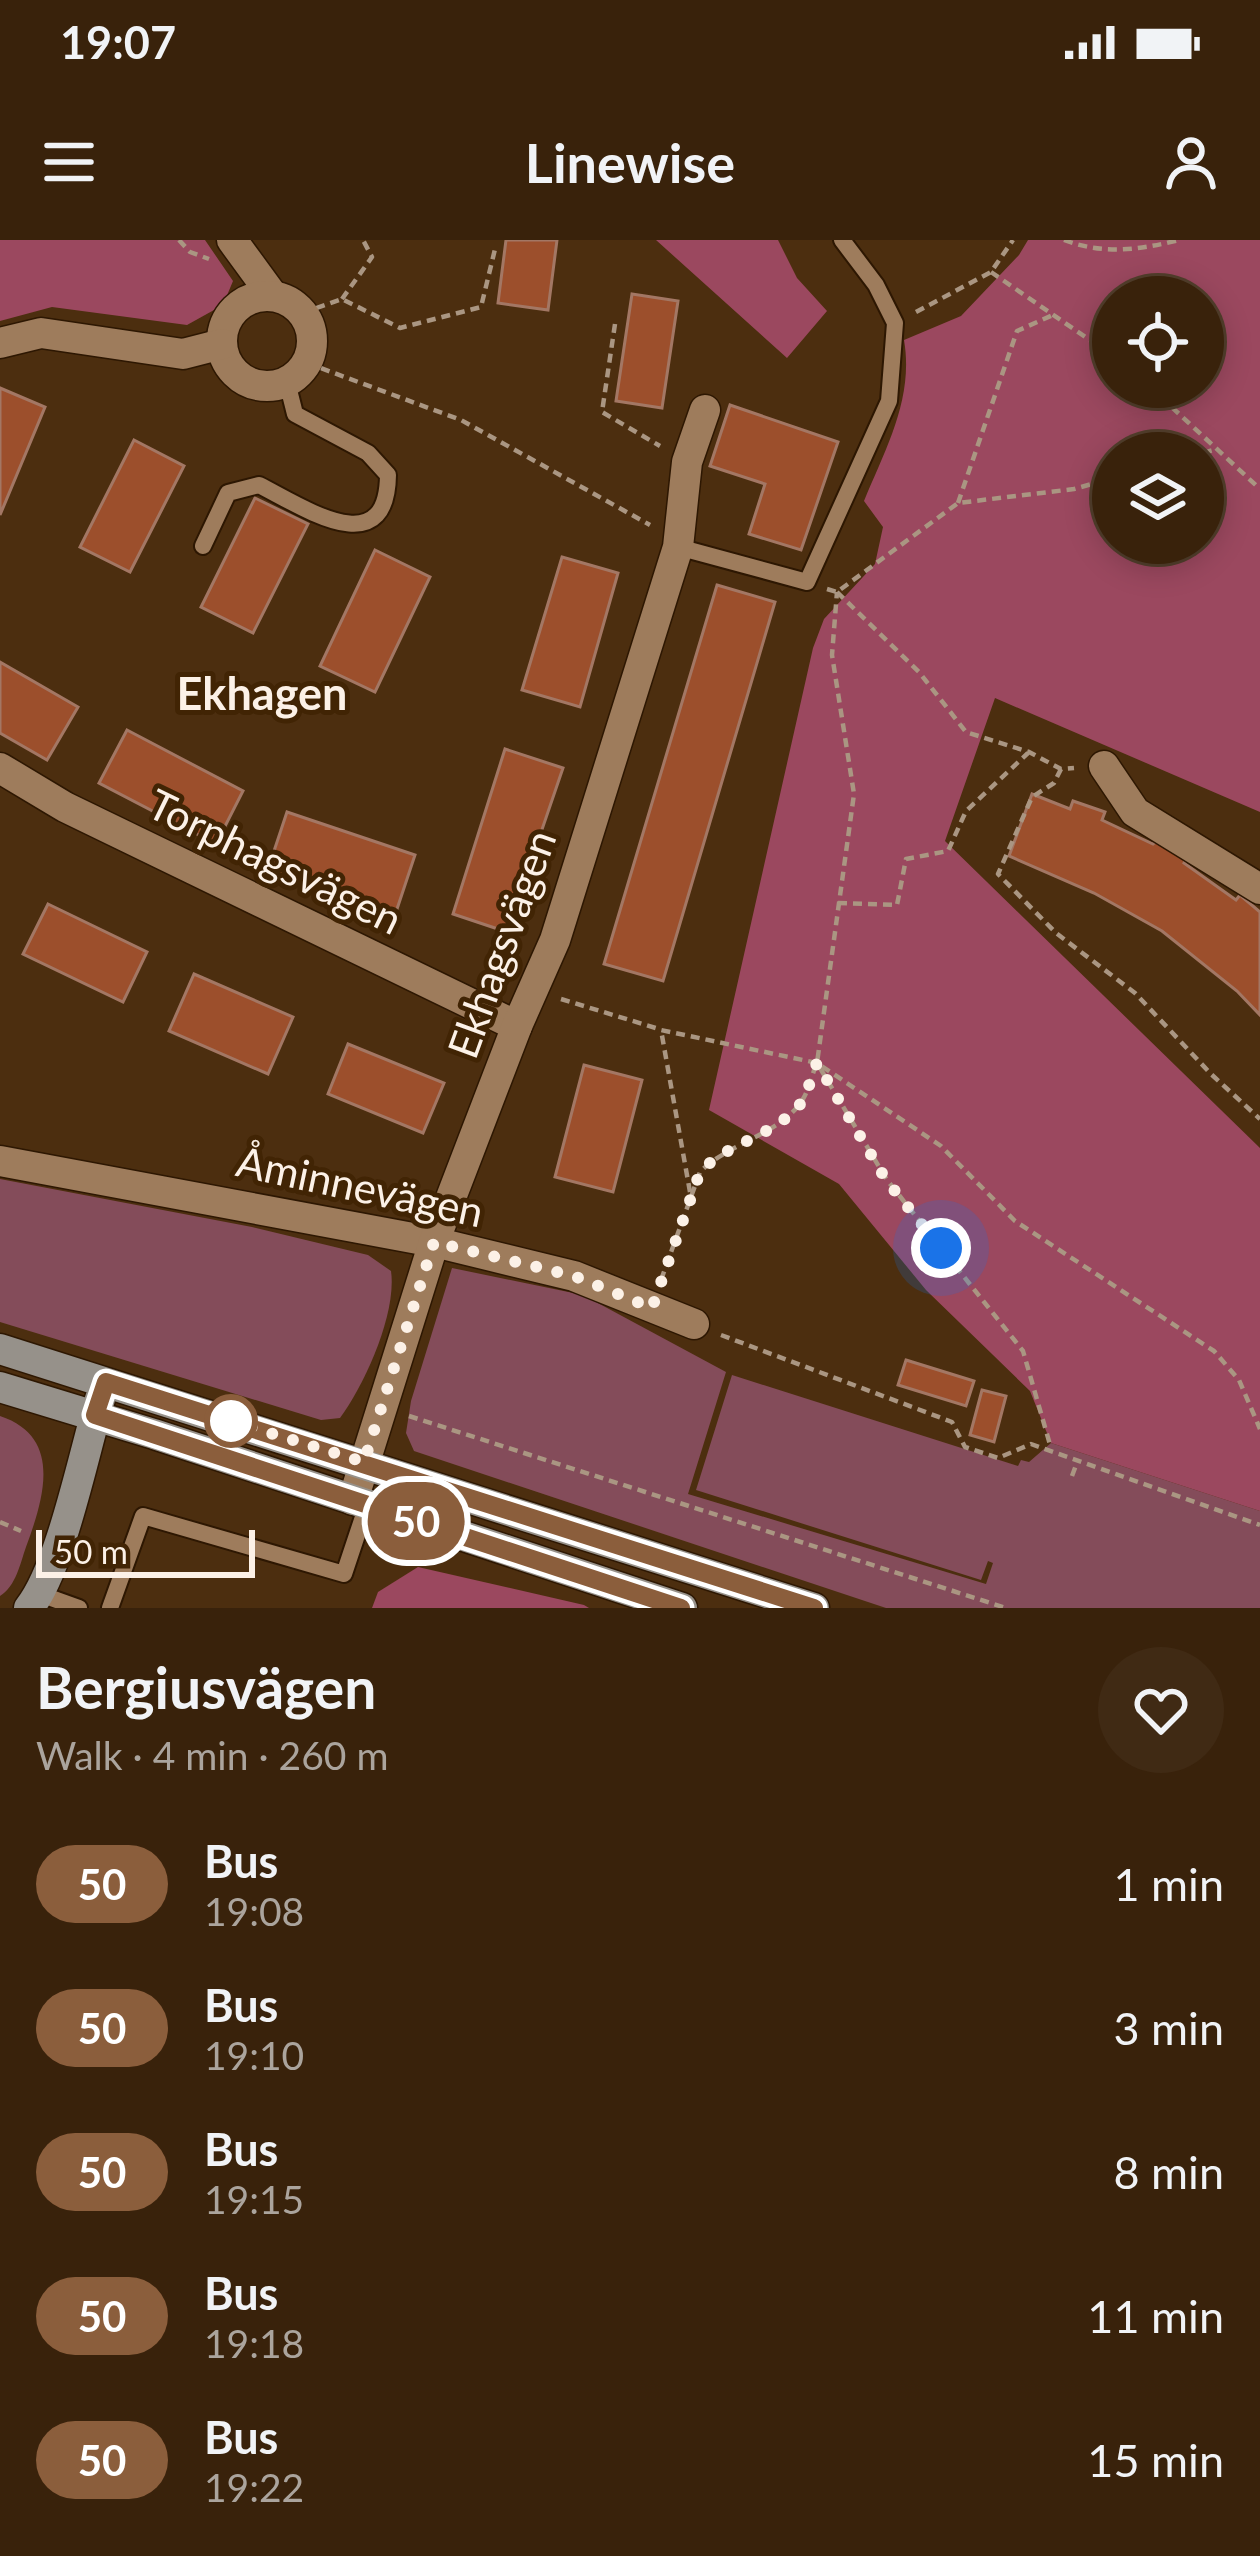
<!DOCTYPE html>
<html lang="en">
<head>
<meta charset="utf-8">
<style>
	body { margin:0; font-family:Lato,sans-serif; background:#402a14; color:#f1f3f6; height:100vh; display:flex; flex-direction:column; font-size:45px; white-space:nowrap }
	* { box-sizing:border-box; margin:0 }
	p { font-size:39px; color:#aba49d }
	.icon { flex:none; width:66px; height:66px; fill:none; stroke:currentColor; stroke-width:2; stroke-linecap:round; stroke-linejoin:round }
	.map { position:relative; height:1368px; overflow:hidden }
	.sheet { display:flex; flex-direction:column; background:#39220b; flex:1 }
	.sheet>* { flex:none }
	.badge { padding:0 24px; border-radius:39px; font-size:42px; line-height:78px }
	.buttons { position:absolute; left:1092px; top:36px; display:grid; gap:24px }
	.buttons a { display:grid; place-items:center; width:132px; height:132px; border-radius:50%; background:#39220b; box-shadow:0 6px 30px #0003,0 0 0 3px #533f2c; font-size:60px }
	.scale { position:absolute; left:36px; bottom:30px; width:219px; box-sizing:border-box; padding-left:12px; border:6px solid #fcf1e7; border-top:0; font-size:33px; line-height:42px; white-space:nowrap; color:#fcf1e7; -webkit-text-stroke:9px #412404; paint-order:stroke }
	.you { position:absolute; width:60px; height:60px; margin:-30px; border:9px solid #fff; border-radius:50%; background:#1a73e8; box-shadow:0 0 0 18px #1a73e833 }
	.map>.badge { position:absolute; translate:-50% -50%; box-shadow:0 0 0 6px #fff }
	.round { display:grid; place-items:center; flex:none; width:126px; height:126px; border-radius:63px; background:#402a14 }
	.head { display:flex; align-items:center; justify-content:space-between; height:204px; padding:0 36px }
	h1 { font-size:57px; font-weight:700; line-height:90px }
	ul { padding:0; list-style:none }
	li { display:flex; align-items:center; gap:36px; height:144px; padding:0 36px }
	li div { flex:1 }
	li b { display:block; font-size:45px }
	li em { font-style:normal }
	li .badge { min-width:132px; font-weight:700; text-align:center }
	.status { display:flex; justify-content:space-between; align-items:center; height:84px; padding:0 60px; background:#39220b; direction:ltr }
	.status svg { height:33px; fill:currentColor }
	header { display:flex; justify-content:space-between; align-items:center; height:156px; padding:0 36px; background:#39220b; font-size:54px; font-weight:700 }
	.map>svg:first-child { display:block }
	.green { fill:#844c5a }
	.forest { fill:#9b485f; fill-rule:evenodd }
	.building { fill:#9c4f2c; stroke:#a37764; stroke-width:3 }
	.lines { fill:none; stroke-linecap:round; stroke-linejoin:round }
	.lane-casing { stroke:#2d1702; stroke-width:20 }
	.street-casing { stroke:#2d1702; stroke-width:33 }
	.secondary-casing { stroke:#2d1702; stroke-width:33 }
	.path { stroke:#aa9682; stroke-width:4.5; stroke-dasharray:9 6; stroke-linecap:butt }
	.lane { stroke:#9e7c5c; stroke-width:16 }
	.street { stroke:#9e7c5c; stroke-width:30 }
	.secondary { stroke:#96918a; stroke-width:30 }
	.line-casing { stroke:#fff; stroke-width:27 }
	.line { stroke:#8b5e3c; stroke-width:18 }
	.walk { stroke:#fcf1e7; stroke-width:12; stroke-dasharray:0 21.6 }
	.stop-dot { fill:#fff; stroke:#8b5e3c; stroke-width:6 }
	.labels { text-anchor:middle; stroke-width:10; stroke-linejoin:round; paint-order:stroke }
	.street-label { font-size:42px; fill:#fcf1e7; stroke:#412404 }
	.neighbourhood-label { font-size:45px; font-weight:bold; fill:#fcf1e7; stroke:#412404 }
</style>
</head>
<body>
<div class="status"><b>19:07</b><svg viewBox="0 0 49 12"><path d="M0 12V9h3v3zM5 12V6h3v6zM10 12V3h3v9zM15 12V0h3v12zM26 1h20v11H26zM47 4h2v5h-2z"/></svg></div>
<header><svg class="icon" aria-label="menu" viewBox="0 0 24 24"><path d="M4 6h16M4 12h16M4 18h16"/></svg>Linewise<svg class="icon" aria-label="person" viewBox="0 0 24 24"><circle cx="12" cy="8" r="4"/><path d="M4 21q1-7 8-7t8 7"/></svg></header>
<div class="map">
<svg width="1260" height="1368" viewBox="0 0 1260 1368">
	<rect width="100%" height="100%" fill="#4c2e0f"/>
	<g class="green">
		<path d="M 0,939 L 252,987 L 368,1015 L 391,1031 C 397,1073 365,1144 340,1178 L 321,1180 L 0,1082 Z"/>
		<path d="M 452,1028 L 583,1055 L 726,1132 L 688,1254 L 986,1344 L 993,1323 L 988,1321 L 981,1340 L 696,1250 L 732,1135 L 1018,1226 L 1021,1220 L 1029,1222 L 1051,1203 L 1260,1271 L 1260,1368 L 886,1368 L 414,1211 L 406,1193 L 411,1161 Z"/>
		<path d="M 0,1176 C 63,1197 44,1258 26,1307 C 20,1324 16,1346 0,1356 Z"/>
	</g>
	<g class="forest">
		<path d="M 0,0 L 205,0 L 233,41 L 223,65 L 187,85 L 52,67 L 0,81 Z"/>
		<path d="M 656,0 L 778,0 L 797,38 L 827,71 L 787,118 Z"/>
		<path d="M 1028,0 L 1260,0 L 1260,572 L 995,458 L 945,601 L 1260,908 L 1260,1271 L 1051,1203 L 1030,1151 L 926,1050 L 839,944 L 709,870 L 813,408 L 824,379 L 875,324 L 883,287 L 864,261 C 886,208 914,158 904,100 L 961,76 L 1019,15 ZM 1203,57 L 1203,147 L 1113,147 L 1113,57 ZM 1203,213 L 1203,303 L 1113,303 L 1113,213 Z"/>
		<path d="M 418,1327 L 584,1365 L 589,1368 L 372,1368 L 378,1352 Z"/>
	</g>
	<g class="building">
		<path d="M 506,0 L 557,0 L 548,70 L 498,63 Z"/>
		<path d="M 632,54 L 678,61 L 662,168 L 616,161 Z"/>
		<path d="M 0,148 L 45,167 L 0,275 Z"/>
		<path d="M 730,165 L 838,202 L 801,310 L 749,294 L 765,244 L 710,226 Z"/>
		<path d="M 134,200 L 184,226 L 130,332 L 80,307 Z"/>
		<path d="M 255,258 L 308,284 L 253,393 L 201,367 Z"/>
		<path d="M 375,310 L 430,337 L 375,452 L 320,426 Z"/>
		<path d="M 562,317 L 618,333 L 580,467 L 522,450 Z"/>
		<path d="M 717,345 L 775,362 L 663,741 L 604,724 Z"/>
		<path d="M 0,422 L 78,467 L 47,520 L 0,493 Z"/>
		<path d="M 127,490 L 243,551 L 216,604 L 99,543 Z"/>
		<path d="M 505,509 L 563,528 L 507,692 L 453,674 Z"/>
		<path d="M 1032,554 L 1070,569 L 1073,561 L 1105,572 L 1102,580 L 1153,604 L 1158,600 L 1188,616 L 1184,623 L 1236,660 L 1240,655 L 1260,672 L 1260,775 L 1237,751 L 1162,691 L 1094,653 L 1009,616 Z"/>
		<path d="M 287,572 L 415,615 L 395,675 L 267,632 Z"/>
		<path d="M 48,664 L 147,712 L 123,762 L 23,714 Z"/>
		<path d="M 194,734 L 293,777 L 268,834 L 169,791 Z"/>
		<path d="M 348,804 L 444,843 L 423,893 L 328,854 Z"/>
		<path d="M 584,825 L 642,840 L 613,952 L 555,937 Z"/>
		<path d="M 906,1120 L 974,1141 L 966,1166 L 898,1145 Z"/>
		<path d="M 982,1150 L 1006,1156 L 994,1202 L 970,1195 Z"/>
	</g>
	<g class="lines">
		<defs>
			<g id="lane">
				<path d="M 203,306 L 228,253 L 259,245 C 303,267 387,325 388,235 L 368,213 L 295,174 L 287,142"/>
				<path d="M 678,307 L 807,342 L 889,161 L 895,83 L 876,45 L 842,0"/>
				<path d="M 40,1354 L 79,1368"/>
				<path d="M 110,1368 L 143,1276 L 344,1334 L 367,1265"/>
			</g>
			<g id="street">
				<path d="M 232,0 L 273,56"/>
				<circle cx="267" cy="101" r="45"/>
				<path d="M 0,103 L 41,93 L 183,114 L 222,104"/>
				<path d="M 1104,526 L 1135,572 L 1260,649"/>
				<path d="M 0,528 L 65,567 L 517,786"/>
				<path d="M 0,921 L 434,1002 L 574,1036 L 694,1084"/>
				<path d="M 353,1260 L 434,1002 L 517,786 L 555,700 L 678,307 L 687,222 L 705,170"/>
			</g>
			<g id="secondary">
				<path d="M 0,1109 L 814,1368"/>
				<path d="M 0,1147 L 154,1194 L 682,1368"/>
				<path d="M 29,1368 C 61,1328 84,1212 100,1159"/>
			</g>
		</defs>
		<use href="#lane" class="lane-casing"/>
		<use href="#street" class="street-casing"/>
		<use href="#secondary" class="secondary-casing"/>
		<g class="path">
			<path d="M 179,0 L 190,12 L 209,19"/>
			<path d="M 1064,0 C 1104,15 1139,10 1179,0"/>
			<path d="M 991,32 L 1113,116"/>
			<path d="M 342,59 L 372,17 L 363,0"/>
			<path d="M 916,72 L 991,32 L 1013,0"/>
			<path d="M 302,73 L 342,59 L 400,88 L 481,67 L 496,5"/>
			<path d="M 615,84 L 602,172 L 660,206"/>
			<path d="M 307,123 L 461,180 L 650,285"/>
			<path d="M 1150,147 L 1260,249"/>
			<path d="M 1203,213 L 1217,209"/>
			<path d="M 958,263 L 1017,91 L 1053,75"/>
			<path d="M 827,349 L 837,352 L 958,263 L 1074,249 L 1113,238"/>
			<path d="M 837,352 L 919,432 L 966,492 L 1029,512 L 1061,529 L 1074,528"/>
			<path d="M 1061,529 L 1054,543 L 1032,557 L 998,634 L 1056,693 L 1135,753 L 1211,834 L 1260,879"/>
			<path d="M 838,663 L 897,665 L 906,619 L 948,611 L 966,571 L 1028,513"/>
			<path d="M 561,759 L 659,789"/>
			<path d="M 820,828 L 887,940 L 1023,1111 L 1051,1208"/>
			<path d="M 690,952 L 661,790 L 817,823 L 941,906 L 1015,981 L 1214,1111 L 1239,1140 L 1260,1189"/>
			<path d="M 661,1040 L 700,932 C 728,903 782,894 803,859 C 809,849 812,834 817,823 L 854,554 L 832,415 L 837,352"/>
			<path d="M 721,1095 L 952,1182 L 965,1207 L 998,1218 L 1031,1204 L 1260,1285"/>
			<path d="M 409,1176 L 1006,1368"/>
			<path d="M 1072,1236 L 1078,1220"/>
			<path d="M 0,1282 L 21,1291"/>
		</g>
		<use href="#lane" class="lane"/>
		<use href="#street" class="street"/>
		<use href="#secondary" class="secondary"/>
	</g>
	<g class="lines">
		<defs>
			<path id="line" d="M 681,1368 L 95,1175 L 106,1142 L 814,1368"/>
		</defs>
		<use href="#line" class="line-casing"/>
		<use href="#line" class="line"/>
		<path class="walk" d="M 231,1181 L 364,1222 L 434,1002 L 574,1036 L 652,1068 L 700,932 C 728,902 781,894 803,860 C 809,849 812,834 817,823 L 886,940 L 941,1008"/>
	</g>
	<circle class="stop-dot" cx="231" cy="1181" r="24"/>
	<g class="labels">
		<g class="street-label">
			<text transform="translate(275 622) rotate(26)" y="15">Torphagsvägen</text>
			<text transform="translate(502 704) rotate(-70)" y="15">Ekhagsvägen</text>
			<text transform="translate(360 947) rotate(12)" y="15">Åminnevägen</text>
		</g>
		<g class="neighbourhood-label">
			<text x="262" y="470">Ekhagen</text>
		</g>
	</g>
</svg>
<div class="buttons">
<a><svg class="icon" aria-label="locate" viewBox="0 0 24 24"><circle cx="12" cy="12" r="6"/><path d="M12 2v4M12 18v4M2 12h4M18 12h4"/></svg></a>
<a><svg class="icon" aria-label="layers" viewBox="0 0 24 24"><path d="M12 4l9 5-9 5-9-5zM3 14l9 5 9-5"/></svg></a>
</div>
<div class="scale">50 m</div>
<div class="you" style="left:941px;top:1008px"></div>
<b class="badge" style="left:416px;top:1281px;background:#8b5e3c;color:#fff">50</b>
</div>
<section class="sheet">
<div class="head"><div><h1>Bergiusvägen</h1><p>Walk · 4 min · 260 m</p></div><a class="round"><svg class="icon" aria-label="heart" viewBox="0 0 24 24"><path d="M12 20l-8-8c-3-5 5-10 8-4 3-6 11-1 8 4z"/></svg></a></div>
<ul>
<li><span class="badge" style="background:#8b5e3c;color:#fff">50</span><div><b>Bus</b><p>19:08</p></div><em>1 min</em></li>
<li><span class="badge" style="background:#8b5e3c;color:#fff">50</span><div><b>Bus</b><p>19:10</p></div><em>3 min</em></li>
<li><span class="badge" style="background:#8b5e3c;color:#fff">50</span><div><b>Bus</b><p>19:15</p></div><em>8 min</em></li>
<li><span class="badge" style="background:#8b5e3c;color:#fff">50</span><div><b>Bus</b><p>19:18</p></div><em>11 min</em></li>
<li><span class="badge" style="background:#8b5e3c;color:#fff">50</span><div><b>Bus</b><p>19:22</p></div><em>15 min</em></li>
</ul>
</section>
</body>
</html>
